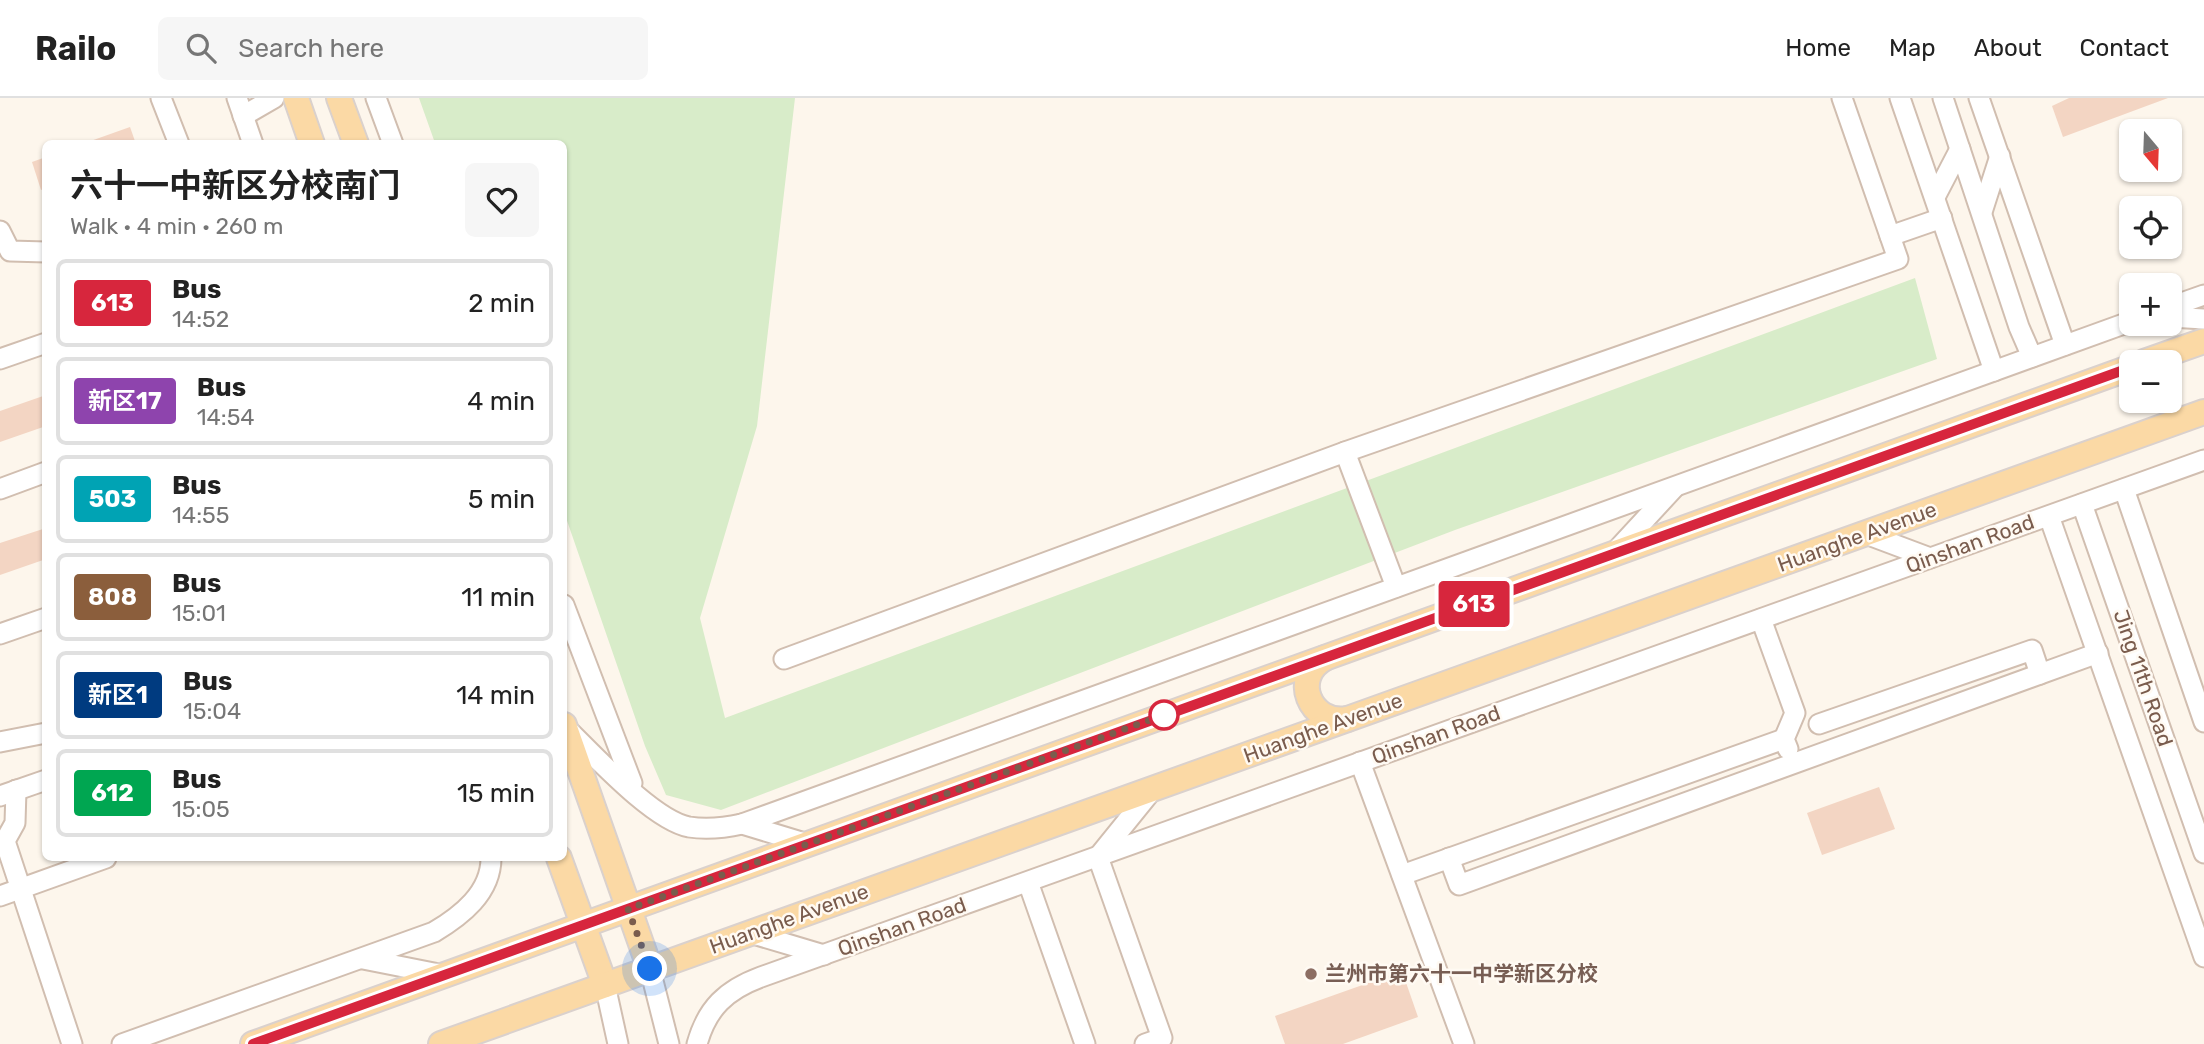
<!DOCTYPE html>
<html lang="en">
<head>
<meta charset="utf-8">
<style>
	body { margin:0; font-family:Rubik,"Noto Sans SC",sans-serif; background:#f6f6f6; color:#222; height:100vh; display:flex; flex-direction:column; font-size:26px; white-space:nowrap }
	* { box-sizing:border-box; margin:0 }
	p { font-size:23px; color:#767676 }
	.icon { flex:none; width:38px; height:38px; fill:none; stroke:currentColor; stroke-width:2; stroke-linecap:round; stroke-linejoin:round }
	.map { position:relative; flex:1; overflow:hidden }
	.drawer { position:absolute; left:42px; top:42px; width:525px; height:721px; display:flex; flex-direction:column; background:#fff; border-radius:10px; box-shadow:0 2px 5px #0004 }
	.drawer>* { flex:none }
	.badge { padding:0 14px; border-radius:5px; font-size:24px; line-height:46px }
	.needle { width:46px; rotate:161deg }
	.fabs { position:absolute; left:2119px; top:21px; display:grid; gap:14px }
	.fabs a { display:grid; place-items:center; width:63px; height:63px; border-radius:10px; background:#fff; box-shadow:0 2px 5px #0004; font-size:35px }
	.you { position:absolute; width:35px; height:35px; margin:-18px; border:5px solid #fff; border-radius:50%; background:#1a73e8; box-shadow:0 0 0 10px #1a73e833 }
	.map>.badge { position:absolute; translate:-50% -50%; box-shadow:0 0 0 4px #fff }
	.round { display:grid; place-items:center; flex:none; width:74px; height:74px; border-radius:10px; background:#f6f6f6 }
	.overview { display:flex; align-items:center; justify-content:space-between; height:119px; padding:0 28px }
	h1 { font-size:33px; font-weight:700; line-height:52px }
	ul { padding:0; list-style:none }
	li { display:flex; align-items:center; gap:21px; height:88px; margin:0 14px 10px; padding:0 14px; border:4px solid #e0e0e0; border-radius:10px }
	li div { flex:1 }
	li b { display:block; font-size:26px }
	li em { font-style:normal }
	li .badge { min-width:77px; font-weight:700; text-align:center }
	header { display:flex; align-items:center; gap:42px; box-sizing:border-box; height:98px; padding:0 35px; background:#fff; border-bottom:2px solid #e0e0e0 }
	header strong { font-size:33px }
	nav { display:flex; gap:38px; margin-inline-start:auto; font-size:24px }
	.search { width:490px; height:63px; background:#f6f6f6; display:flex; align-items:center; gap:18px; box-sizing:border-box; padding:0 24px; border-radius:10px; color:#767676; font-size:26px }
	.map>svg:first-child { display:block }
	.green { fill:#d8ecc9 }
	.building { fill:#f3d5c3 }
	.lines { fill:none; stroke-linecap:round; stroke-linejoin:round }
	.minor-casing { stroke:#d1beb0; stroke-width:23 }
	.major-casing { stroke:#dad1cd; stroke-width:28 }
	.minor { stroke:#fff; stroke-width:19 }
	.major { stroke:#fbd9a5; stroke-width:24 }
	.line-casing { stroke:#fff; stroke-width:16 }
	.line { stroke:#d7263d; stroke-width:10 }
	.walk { stroke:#7a5c4d; stroke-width:7; stroke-dasharray:0 12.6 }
	.stop-dot { fill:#fff; stroke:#d7263d; stroke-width:3.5 }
	.education-dot { fill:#8d6e63; stroke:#fffaf3; stroke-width:2.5 }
	.labels { text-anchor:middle; stroke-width:5; stroke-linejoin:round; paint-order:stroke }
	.street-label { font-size:21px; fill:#7a5c4d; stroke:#fffaf3 }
	.education-label { font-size:21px; font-weight:bold; fill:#785e54; stroke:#fffaf3; text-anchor:start }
</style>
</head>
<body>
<header>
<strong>Railo</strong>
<div class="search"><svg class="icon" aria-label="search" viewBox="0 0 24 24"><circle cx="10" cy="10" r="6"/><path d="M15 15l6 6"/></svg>Search here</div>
<nav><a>Home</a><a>Map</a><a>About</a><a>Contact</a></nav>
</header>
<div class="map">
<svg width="2204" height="946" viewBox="0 0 2204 946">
	<rect width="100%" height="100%" fill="#fdf6ec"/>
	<path class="green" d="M 419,0 L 795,0 L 757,328 L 700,520 L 725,620 L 1915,180 L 1937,261 L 1455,432 L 721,712 L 666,697 L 645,648 L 564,414 L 564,46 L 435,45 Z"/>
	<g class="building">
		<path d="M 2069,0 L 2168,0 L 2063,39 L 2052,8 Z"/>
		<path d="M 130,29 L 136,46 L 85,46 L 85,45 Z"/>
		<path d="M 46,59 L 46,90 L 41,92 L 32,64 Z"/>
		<path d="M 46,297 L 46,328 L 0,344 L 0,313 Z"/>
		<path d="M 46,430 L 46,461 L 0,477 L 0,445 Z"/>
		<path d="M 1879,689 L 1895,731 L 1822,757 L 1807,715 Z"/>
		<path d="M 1402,873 L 1418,919 L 1343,946 L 1285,946 L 1275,918 Z"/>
	</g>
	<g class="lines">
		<defs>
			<g id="minor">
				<path d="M 161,0 L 179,46"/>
				<path d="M 237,0 L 253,46"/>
				<path d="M 376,0 L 393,46"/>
				<path d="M 1900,0 L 1994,273"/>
				<path d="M 1943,0 L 2019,229 L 2032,259"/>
				<path d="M 1979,0 L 2065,247"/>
				<path d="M 243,18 L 274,0"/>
				<path d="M 1935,99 L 1960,51"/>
				<path d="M 1982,114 L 2000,58"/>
				<path d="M 0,133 L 10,153 L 46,154"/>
				<path d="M 1890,138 L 1942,120"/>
				<path d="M 2170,209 L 2204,197"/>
				<path d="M 2170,219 L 2204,221"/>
				<path d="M 0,261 L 46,245"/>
				<path d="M 1345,354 L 1396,489"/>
				<path d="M 0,391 L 46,374"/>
				<path d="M 2124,391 L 2204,624"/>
				<path d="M 2082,406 L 2204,755"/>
				<path d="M 2049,418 L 2204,859"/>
				<path d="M 1866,436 L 1930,460"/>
				<path d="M 1614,455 L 1674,390"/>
				<path d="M 564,507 L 632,685"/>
				<path d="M 1761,521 L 1795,615 L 1784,641 L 1788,651"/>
				<path d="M 0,536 L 46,520"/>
				<path d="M 784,561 L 1345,354 L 1898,161 L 1842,0"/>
				<path d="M 1819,626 L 2032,552 L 2040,576"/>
				<path d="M 567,631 C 595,658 653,722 689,729 C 708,732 724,730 742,726 L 2132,223"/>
				<path d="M 0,644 L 46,635"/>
				<path d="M 1360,664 L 1464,946"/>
				<path d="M 16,692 L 15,725 L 5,743 L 72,946"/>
				<path d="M 0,698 L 46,682"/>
				<path d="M 742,726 L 808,746"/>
				<path d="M 1449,760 L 1459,787 L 2098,555"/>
				<path d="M 1402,777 L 1784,641"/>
				<path d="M 1028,784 L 1085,946"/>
				<path d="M 0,798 L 106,760"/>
				<path d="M 750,835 L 824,857"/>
				<path d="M 363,861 L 444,877"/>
				<path d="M 650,871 L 669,946"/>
				<path d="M 605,887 L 618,946"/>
				<path d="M 122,946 L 434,834 C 461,818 491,795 491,760"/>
				<path d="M 697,946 C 707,910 726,892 761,879 L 2204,362"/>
				<path d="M 1145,946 L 1162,940 L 1098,759 L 1153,691"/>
			</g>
			<g id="major">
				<path d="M 296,0 L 312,46"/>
				<path d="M 339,0 L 356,46"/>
				<path d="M 2144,264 L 2204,243"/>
				<path d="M 1325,560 C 1290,579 1310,627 1347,621"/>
				<path d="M 564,627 L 650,871"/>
				<path d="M 559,760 L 605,887"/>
				<path d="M 253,946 L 2132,269"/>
				<path d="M 441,946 L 2204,314"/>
			</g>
		</defs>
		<use href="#minor" class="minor-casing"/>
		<use href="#major" class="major-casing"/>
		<use href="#minor" class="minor"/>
		<use href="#major" class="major"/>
	</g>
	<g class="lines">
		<defs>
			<path id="line" d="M 253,946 L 2132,269"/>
		</defs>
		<use href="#line" class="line-casing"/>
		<use href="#line" class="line"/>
		<path class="walk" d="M 650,871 L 628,811 L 1172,614 L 1164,617"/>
	</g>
	<circle class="stop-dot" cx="1164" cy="617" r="14"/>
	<circle class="education-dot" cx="1311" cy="876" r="7"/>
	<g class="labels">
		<g class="street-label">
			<text transform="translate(1857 439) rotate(-20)" y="7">Huanghe Avenue</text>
			<text transform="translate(1970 446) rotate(-20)" y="7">Qinshan Road</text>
			<text transform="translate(2143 580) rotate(71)" y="7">Jing 11th Road</text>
			<text transform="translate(1323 630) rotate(-20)" y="7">Huanghe Avenue</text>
			<text transform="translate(1436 637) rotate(-20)" y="7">Qinshan Road</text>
			<text transform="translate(789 821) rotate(-20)" y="7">Huanghe Avenue</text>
			<text transform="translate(902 829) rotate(-20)" y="7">Qinshan Road</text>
		</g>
		<g class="education-label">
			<text x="1325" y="883">兰州市第六十一中学新区分校</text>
		</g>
	</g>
</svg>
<div class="fabs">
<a><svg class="needle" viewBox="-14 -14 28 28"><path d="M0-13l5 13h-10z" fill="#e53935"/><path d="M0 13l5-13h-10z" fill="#767676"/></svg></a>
<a><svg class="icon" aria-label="locate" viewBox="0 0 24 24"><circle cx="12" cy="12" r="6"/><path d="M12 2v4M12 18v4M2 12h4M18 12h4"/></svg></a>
<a>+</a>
<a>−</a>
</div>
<div class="you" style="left:650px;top:871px"></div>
<b class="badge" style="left:1474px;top:506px;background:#d7263d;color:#fff">613</b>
<section class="drawer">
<div class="overview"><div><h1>六十一中新区分校南门</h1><p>Walk · 4 min · 260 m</p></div><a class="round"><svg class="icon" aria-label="heart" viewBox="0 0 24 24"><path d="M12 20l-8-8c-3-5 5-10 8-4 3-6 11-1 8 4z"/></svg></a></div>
<ul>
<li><span class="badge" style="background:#d7263d;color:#fff">613</span><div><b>Bus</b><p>14:52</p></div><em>2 min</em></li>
<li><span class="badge" style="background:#8e44ad;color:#fff">新区17</span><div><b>Bus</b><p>14:54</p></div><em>4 min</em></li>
<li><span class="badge" style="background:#00a3b4;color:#fff">503</span><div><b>Bus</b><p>14:55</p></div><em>5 min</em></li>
<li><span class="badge" style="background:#8b5e3c;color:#fff">808</span><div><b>Bus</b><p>15:01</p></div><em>11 min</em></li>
<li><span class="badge" style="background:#003b80;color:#fff">新区1</span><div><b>Bus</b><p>15:04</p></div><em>14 min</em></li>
<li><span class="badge" style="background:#00a651;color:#fff">612</span><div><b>Bus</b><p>15:05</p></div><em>15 min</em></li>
</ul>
</section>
</div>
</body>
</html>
